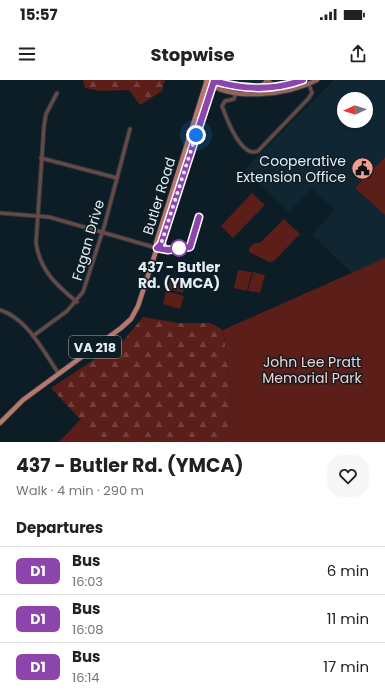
<!DOCTYPE html>
<html lang="en">
<head>
<meta charset="utf-8">
<style>
	body { margin:0; font-family:Poppins,sans-serif; background:#f6f6f6; color:#202124; height:100vh; display:flex; flex-direction:column; font-size:15px; white-space:nowrap }
	* { box-sizing:border-box; margin:0 }
	p { font-size:13px; color:#757577 }
	.icon { flex:none; width:22px; height:22px; fill:none; stroke:currentColor; stroke-width:2; stroke-linecap:round; stroke-linejoin:round }
	.map { position:relative; height:362px; overflow:hidden }
	.side { display:flex; flex-direction:column; background:#fff; flex:1 }
	.side>* { flex:none }
	.badge { padding:0 8px; border-radius:6px; font-size:14px; line-height:26px }
	.needle { width:26px; rotate:266deg }
	.tools { position:absolute; left:337px; top:12px; display:grid; gap:8px }
	.tools a { display:grid; place-items:center; width:36px; height:36px; border-radius:50%; background:#fff; box-shadow:0 2px 6px #0003; font-size:20px }
	.you { position:absolute; width:20px; height:20px; margin:-10px; border:3px solid #fff; border-radius:50%; background:#1a73e8; box-shadow:0 0 0 6px #1a73e833 }
	.map>.badge { position:absolute; translate:-50% -50%; box-shadow:0 0 0 2px #fff }
	h2 { padding:0 16px; font-size:15px; line-height:36px }
	.round { display:grid; place-items:center; flex:none; width:42px; height:42px; border-radius:16px; background:#f6f6f6 }
	.head { display:flex; align-items:center; justify-content:space-between; height:68px; padding:0 16px }
	h1 { font-size:19px; font-weight:700; line-height:30px }
	ul { padding:0; list-style:none }
	li { display:flex; align-items:center; gap:12px; height:48px; padding:0 16px; border-top:1px solid #e0e0e0 }
	li div { flex:1 }
	li b { display:block; font-size:15px }
	li em { font-style:normal }
	li .badge { min-width:44px; font-weight:700; text-align:center }
	.status { display:flex; justify-content:space-between; align-items:center; height:28px; padding:0 20px; background:#fff; direction:ltr }
	.status svg { height:11px; fill:currentColor }
	header { display:flex; justify-content:space-between; align-items:center; height:52px; padding:0 16px; background:#fff; font-size:18px; font-weight:700 }
	.map>svg:first-child { display:block }
	.built { fill:#102733; fill-rule:evenodd }
	.forest { fill:url(#forest-firs) }
	.park { fill:#5b1e19 }
	.lines { fill:none; stroke-linecap:round; stroke-linejoin:round }
	.street-casing { stroke:#2b3a42; stroke-width:5 }
	.secondary-casing { stroke:#2b3a42; stroke-width:6 }
	.primary-casing { stroke:#2b3a42; stroke-width:6 }
	.street { stroke:#6a4945; stroke-width:3 }
	.secondary { stroke:#96635c; stroke-width:4 }
	.primary { stroke:#b9766e; stroke-width:4.5 }
	.line-casing { stroke:#fff; stroke-width:9 }
	.line { stroke:#8e44ad; stroke-width:6 }
	.walk { stroke:#e3edf3; stroke-width:4; stroke-dasharray:0 7.2 }
	.stop-dot { fill:#fff; stroke:#8e44ad; stroke-width:2 }
	.labels { text-anchor:middle; stroke-width:3; stroke-linejoin:round; paint-order:stroke }
	.shield { fill:#0d1d25; stroke:#a3afb5; stroke-width:1 }
	.shield-label { font-size:13px; font-weight:bold; fill:#e3edf3 }
	.poi-label { font-size:14px; fill:#e3edf3; stroke:#0d1d25; text-anchor:end }
	.street-label { font-size:14px; fill:#e3edf3; stroke:#0d1d25 }
	.stop-label { font-size:14px; font-weight:bold; fill:#e3edf3; stroke:#0d1d25 }
	.park-label { font-size:14px; fill:#fbcec7; stroke:#0d1d25 }
</style>
</head>
<body>
<div class="status"><b>15:57</b><svg viewBox="0 0 49 12"><path d="M0 12V9h3v3zM5 12V6h3v6zM10 12V3h3v9zM15 12V0h3v12zM26 1h20v11H26zM47 4h2v5h-2z"/></svg></div>
<header><svg class="icon" aria-label="menu" viewBox="0 0 24 24"><path d="M4 6h16M4 12h16M4 18h16"/></svg>Stopwise<svg class="icon" aria-label="share" viewBox="0 0 24 24"><path d="M12 15V3M7 8l5-5 5 5M5 13v7h14v-7"/></svg></header>
<div class="map">
<svg width="385" height="362" viewBox="0 0 385 362">
	<defs>
		<pattern id="forest-firs" width="22" height="20" patternUnits="userSpaceOnUse"><rect width="22" height="20" fill="#5b1e19"/><path d="M5 1l3.5 6h-7zM16 11l3.5 6h-7z" fill="#723f3b"/></pattern>
	</defs>
	<rect width="100%" height="100%" fill="#0d1d25"/>
	<g class="built">
		<path d="M 227,0 L 287,0 L 262,3 L 259,5 L 233,3 Z"/>
		<path d="M 334,0 L 385,0 L 385,77 L 355,108 L 385,135 L 385,178 L 352,193 L 312,155 L 335,129 L 312,109 L 289,132 L 245,89 ZM 344,19 L 366,19 L 366,41 L 344,41 Z"/>
	</g>
	<g class="forest">
		<path d="M 83,0 L 165,0 L 162,11 L 140,25 L 129,10 L 100,11 L 85,8 Z"/>
		<path d="M 143,237 L 179,243 L 210,243 L 223,250 L 231,306 L 229,362 L 101,362 L 51,308 L 124,260 Z"/>
	</g>
	<g class="park">
		<path d="M 385,77 L 385,135 L 355,108 Z"/>
		<path d="M 252,113 L 265,125 L 233,158 L 221,146 Z"/>
		<path d="M 284,139 L 300,154 L 274,181 L 269,182 L 249,172 L 249,169 L 253,164 L 261,162 Z"/>
		<path d="M 385,178 L 385,362 L 229,362 L 231,306 L 223,250 Z"/>
		<path d="M 238,190 L 252,192 L 247,211 L 234,208 Z"/>
		<path d="M 253,192 L 265,195 L 260,213 L 248,211 Z"/>
		<path d="M 170,199 L 185,203 L 183,213 L 168,209 Z"/>
		<path d="M 166,211 L 184,216 L 180,229 L 163,224 Z"/>
		<path d="M 80,340 L 106,362 L 59,362 Z"/>
	</g>
	<g class="lines">
		<defs>
			<g id="street">
				<path d="M 236,12 L 234,19 L 225,21 L 222,26 C 226,37 241,79 258,71 L 308,19 L 312,13 L 309,4"/>
				<path d="M 57,13 L 46,34 L 44,46 L 36,163 C 40,190 56,205 77,222"/>
				<path d="M 41,78 L 117,98"/>
				<path d="M 0,133 L 49,137 L 157,168"/>
				<path d="M 0,230 C 28,239 43,271 59,294"/>
				<path d="M 33,256 L 67,231 L 83,212 L 104,147 L 130,49"/>
			</g>
			<g id="secondary">
				<path d="M 268,0 L 271,4 L 278,6"/>
				<path d="M 206,2 C 234,22 288,15 317,0"/>
				<path d="M 206,2 C 218,0 231,6 244,8 C 263,11 285,6 303,0"/>
				<path d="M 259,8 L 264,4 L 267,0"/>
			</g>
			<g id="primary">
				<path d="M 157,168 L 156,163 L 207,0"/>
				<path d="M 0,343 L 23,320 L 121,248 L 131,239 L 138,226 L 157,168 L 161,164 L 214,0"/>
			</g>
		</defs>
		<use href="#street" class="street-casing"/>
		<use href="#secondary" class="secondary-casing"/>
		<use href="#primary" class="primary-casing"/>
		<use href="#street" class="street"/>
		<use href="#secondary" class="secondary"/>
		<use href="#primary" class="primary"/>
	</g>
	<g class="lines">
		<defs>
			<path id="line" d="M 199,137 L 190,167 L 168,170 L 157,168 L 161,164 L 214,1 C 244,10 273,11 303,0"/>
		</defs>
		<use href="#line" class="line-casing"/>
		<use href="#line" class="line"/>
		<path class="walk" d="M 179,168 L 161,164 L 196,55"/>
	</g>
	<defs>
		<symbol id="civic-disc" viewBox="-11 -11 22 22"><circle r="9.5" fill="#f59c91" stroke="#0d1d25"/><path d="M-.6-6.5H3V-4.5H.6V-3L4-1V1h2V6H-6V1h2V-1L-.6-3ZM-1.2 2.5V6h2.4V2.5Z" fill="#111"/></symbol>
	</defs>
	<g fill-rule="evenodd">
		<use href="#civic-disc" x="350" y="76" width="25" height="25"/>
	</g>
	<circle class="stop-dot" cx="179" cy="168" r="8"/>
	<g class="labels">
		<rect class="shield" x="69" y="256" width="52" height="22" rx="3"/>
		<g class="shield-label">
			<text x="95" y="272">VA 218</text>
		</g>
		<g class="poi-label">
			<text x="346" y="86">Cooperative<tspan x="346" dy="16">Extension Office</tspan></text>
		</g>
		<g class="street-label">
			<text transform="translate(159 116) rotate(-73)" y="5">Butler Road</text>
			<text transform="translate(88 160) rotate(-74)" y="5">Fagan Drive</text>
		</g>
		<g class="stop-label">
			<text x="179" y="192">437 - Butler<tspan x="179" dy="16">Rd. (YMCA)</tspan></text>
		</g>
		<g class="park-label">
			<text x="312" y="287">John Lee Pratt<tspan x="312" dy="16">Memorial Park</tspan></text>
		</g>
	</g>
</svg>
<div class="tools">
<a><svg class="needle" viewBox="-14 -14 28 28"><path d="M0-13l5 13h-10z" fill="#e53935"/><path d="M0 13l5-13h-10z" fill="#757577"/></svg></a>
</div>
<div class="you" style="left:196px;top:55px"></div>
</div>
<section class="side">
<div class="head"><div><h1>437 - Butler Rd. (YMCA)</h1><p>Walk · 4 min · 290 m</p></div><a class="round"><svg class="icon" aria-label="heart" viewBox="0 0 24 24"><path d="M12 20l-8-8c-3-5 5-10 8-4 3-6 11-1 8 4z"/></svg></a></div>
<h2>Departures</h2>
<ul>
<li><span class="badge" style="background:#8e44ad;color:#fff">D1</span><div><b>Bus</b><p>16:03</p></div><em>6 min</em></li>
<li><span class="badge" style="background:#8e44ad;color:#fff">D1</span><div><b>Bus</b><p>16:08</p></div><em>11 min</em></li>
<li><span class="badge" style="background:#8e44ad;color:#fff">D1</span><div><b>Bus</b><p>16:14</p></div><em>17 min</em></li>
</ul>
</section>
</body>
</html>
